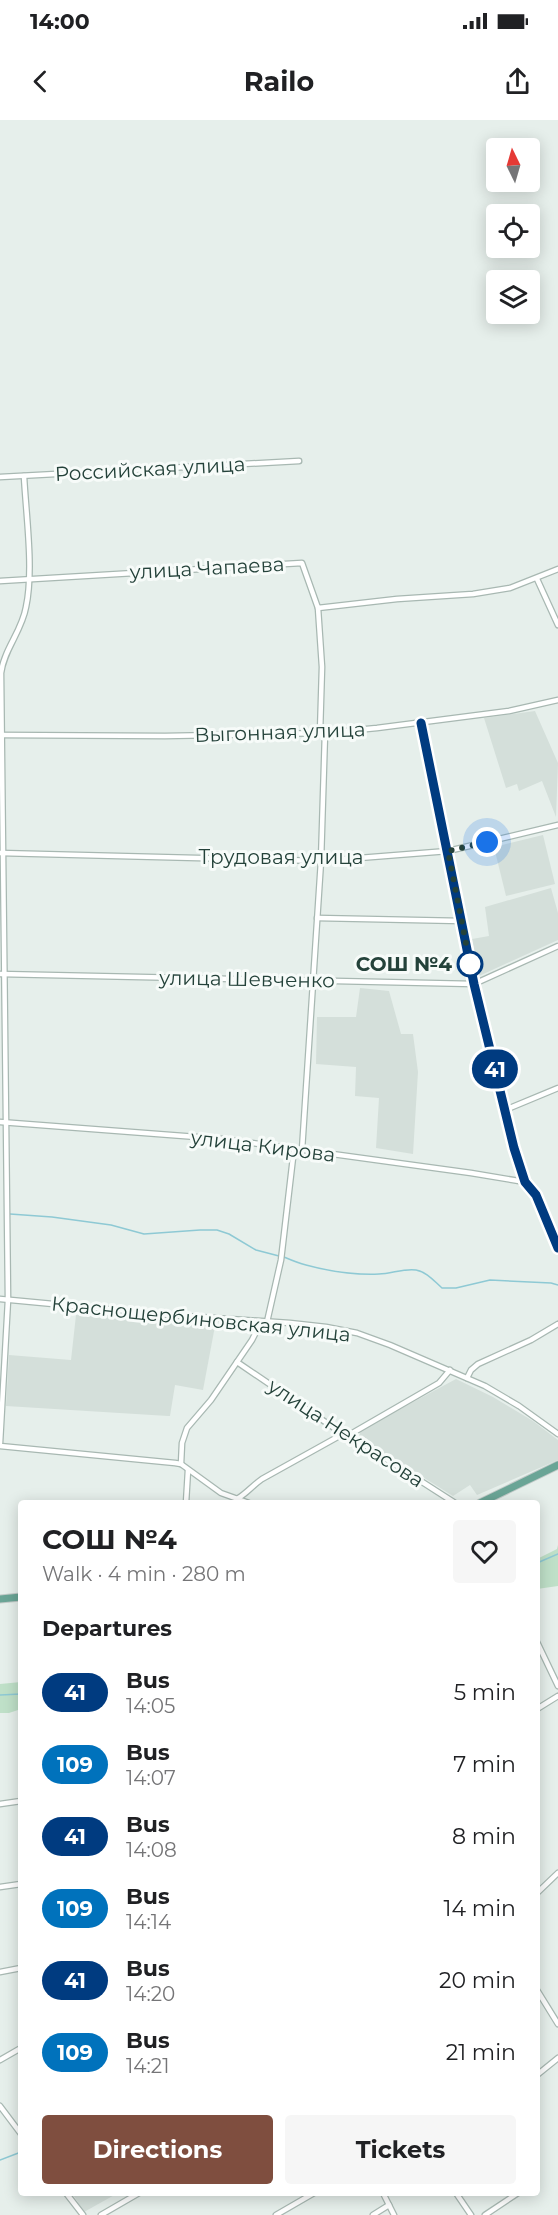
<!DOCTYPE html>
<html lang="en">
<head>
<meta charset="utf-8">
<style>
	body { margin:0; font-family:Montserrat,sans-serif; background:#f6f6f6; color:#202124; height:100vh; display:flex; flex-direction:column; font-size:22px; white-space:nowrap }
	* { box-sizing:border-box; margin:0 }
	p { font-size:20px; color:#757577 }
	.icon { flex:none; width:33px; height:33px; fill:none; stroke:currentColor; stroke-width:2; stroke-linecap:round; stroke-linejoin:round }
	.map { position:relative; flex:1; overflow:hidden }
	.side { position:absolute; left:18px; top:1380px; width:522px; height:696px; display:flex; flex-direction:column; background:#fff; border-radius:6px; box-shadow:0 3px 15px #0003 }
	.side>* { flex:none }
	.badge { padding:0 12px; border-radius:20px; font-size:21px; line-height:39px }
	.needle { width:39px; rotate:355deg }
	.tools { position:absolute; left:486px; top:18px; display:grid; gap:12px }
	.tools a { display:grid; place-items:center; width:54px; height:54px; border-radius:6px; background:#fff; box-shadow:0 3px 15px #0003; font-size:30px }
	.you { position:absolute; width:30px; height:30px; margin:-15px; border:4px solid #fff; border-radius:50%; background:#1a73e8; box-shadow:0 0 0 9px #1a73e833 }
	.map>.badge { position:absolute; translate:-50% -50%; box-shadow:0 0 0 3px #fff }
	h2 { padding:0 24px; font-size:22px; line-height:54px }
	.round { display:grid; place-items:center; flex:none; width:63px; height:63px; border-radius:6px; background:#f6f6f6 }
	.headline { display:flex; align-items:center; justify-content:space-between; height:102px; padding:0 24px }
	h1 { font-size:28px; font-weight:700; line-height:45px }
	.primary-button { display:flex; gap:12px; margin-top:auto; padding:12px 24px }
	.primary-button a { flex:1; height:69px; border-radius:6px; background:#7f4e3f; color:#fff; font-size:24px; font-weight:700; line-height:69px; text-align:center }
	.primary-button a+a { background:#f6f6f6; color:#202124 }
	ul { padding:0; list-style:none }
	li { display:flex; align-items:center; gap:18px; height:72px; padding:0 24px }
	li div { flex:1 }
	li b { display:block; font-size:22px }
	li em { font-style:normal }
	li .badge { min-width:66px; font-weight:700; text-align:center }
	.status { display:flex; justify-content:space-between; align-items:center; height:42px; padding:0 30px; background:#fff; direction:ltr }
	.status svg { height:16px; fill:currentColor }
	header { display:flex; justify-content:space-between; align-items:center; height:78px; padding:0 24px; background:#fff; font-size:27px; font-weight:700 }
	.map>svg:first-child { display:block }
	.built { fill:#d4dfda }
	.green { fill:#bfe0c8 }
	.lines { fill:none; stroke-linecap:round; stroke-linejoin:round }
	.stream { stroke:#8ec9d4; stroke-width:1.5 }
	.minor-casing { stroke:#a8b8b2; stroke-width:7 }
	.primary-casing { stroke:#c2cac8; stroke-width:9 }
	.minor { stroke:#fff; stroke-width:4.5 }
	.primary { stroke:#6aa596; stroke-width:7 }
	.line-casing { stroke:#fff; stroke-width:14 }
	.line { stroke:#003b80; stroke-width:9 }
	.walk { stroke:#24423a; stroke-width:6; stroke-dasharray:0 10.8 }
	.stop-dot { fill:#fff; stroke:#003b80; stroke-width:3 }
	.labels { text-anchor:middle; stroke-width:6; stroke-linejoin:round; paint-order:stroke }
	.street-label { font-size:20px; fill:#24423a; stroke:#f7fbf9 }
	.stop-label { font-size:20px; font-weight:bold; fill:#24423a; stroke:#f7fbf9; text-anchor:end }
</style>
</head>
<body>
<div class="status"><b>14:00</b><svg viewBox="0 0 49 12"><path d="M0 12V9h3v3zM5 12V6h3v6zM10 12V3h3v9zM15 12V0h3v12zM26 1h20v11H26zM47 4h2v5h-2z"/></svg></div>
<header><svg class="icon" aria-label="back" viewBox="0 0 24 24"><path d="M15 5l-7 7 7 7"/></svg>Railo<svg class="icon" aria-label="share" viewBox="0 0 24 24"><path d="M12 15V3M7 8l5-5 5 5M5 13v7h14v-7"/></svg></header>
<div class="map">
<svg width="558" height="2095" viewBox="0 0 558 2095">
	<rect width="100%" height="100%" fill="#e6efeb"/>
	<g class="built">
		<path d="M 535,591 L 558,643 L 556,697 L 542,661 L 519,671 L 517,664 L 506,668 L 484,598 Z"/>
		<path d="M 543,715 L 555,764 L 506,776 L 494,727 Z"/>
		<path d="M 551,768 L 558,793 L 558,820 L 479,856 L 472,819 L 489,816 L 485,787 Z"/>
		<path d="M 360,868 L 389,871 L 401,914 L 413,914 L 418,952 L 413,1034 L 376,1028 L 379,978 L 355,976 L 356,947 L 316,944 L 317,897 L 356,897 Z"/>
		<path d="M 106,1194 L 215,1206 L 203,1270 L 175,1265 L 170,1296 L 168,1296 L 6,1286 L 9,1235 L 71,1240 L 76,1195 L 101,1197 Z"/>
		<path d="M 456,1259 L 493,1277 L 533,1301 L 558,1320 L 558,1340 L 477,1375 L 470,1365 L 453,1376 L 359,1317 L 361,1310 Z"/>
		<path d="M 72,2073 L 118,2073 L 84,2092 Z"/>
	</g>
	<g class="green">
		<path d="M 558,1425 L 558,1466 L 537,1469 L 537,1439 L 557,1429 Z"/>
		<path d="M 21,1562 L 21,1589 L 9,1593 L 0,1593 L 0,1564 Z"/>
	</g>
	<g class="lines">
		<g class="stream">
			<path d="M 10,1094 L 52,1097 L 111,1105 L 144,1114 L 200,1110 L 217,1110 L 229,1114 L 256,1130 L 279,1136"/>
			<path d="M 284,1137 C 291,1140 298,1143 306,1145 C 328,1151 356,1155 379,1154 C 391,1154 404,1148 416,1150 C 427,1152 434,1161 442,1168 L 456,1168 L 490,1160 L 551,1163 L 558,1165"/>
			<path d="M 537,1443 L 558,1434"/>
			<path d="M 0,1575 L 21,1574"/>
			<path d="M 0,2040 L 21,2032"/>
		</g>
		<defs>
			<g id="minor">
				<path d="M 0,357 L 299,341"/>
				<path d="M 537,459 L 558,505"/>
				<path d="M 0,461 L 302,443 L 318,488 L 397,479 L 473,474 L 510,468 L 558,449"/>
				<path d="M 318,488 L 322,547 L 320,613"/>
				<path d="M 421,603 L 474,864 L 514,1027 L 525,1062 L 536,1075 L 558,1128"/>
				<path d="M 0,615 L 165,616 L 325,613 L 377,608 L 509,591 L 558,580"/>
				<path d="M 0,733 L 321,741 L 448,731 L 558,705"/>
				<path d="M 317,798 L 462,801"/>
				<path d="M 0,854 L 474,864 L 558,826"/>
				<path d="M 505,990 L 558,968"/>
				<path d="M 0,1002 L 223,1019 L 471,1053 L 525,1062"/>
				<path d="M 302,1030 L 321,741 L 325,613"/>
				<path d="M 0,1179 L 170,1195 L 290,1203 L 326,1207 L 357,1213 L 390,1225 L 485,1266 L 519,1286 L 558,1314"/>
				<path d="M 267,1202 L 281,1140 L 294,1029"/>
				<path d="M 237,1242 L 343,1314 L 349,1315 L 455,1383"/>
				<path d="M 467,1258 L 471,1250 L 478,1244 L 531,1220 L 558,1204"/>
				<path d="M 349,1315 L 439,1263 L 450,1250"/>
				<path d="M 0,1323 L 8,1180 L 1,553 C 4,529 22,511 26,487 C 34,450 26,395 24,356"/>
				<path d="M 0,1326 L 175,1343 L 181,1344 L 221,1373 L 249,1383"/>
				<path d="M 181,1344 L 182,1323 L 187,1308 L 211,1280 L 252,1220 L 261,1202"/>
				<path d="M 237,1379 C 247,1373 252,1366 262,1359 L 343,1314"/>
				<path d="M 186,1383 L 188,1350"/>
				<path d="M 537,1522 L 558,1566"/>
				<path d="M 537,1589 L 558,1576"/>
				<path d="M 0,1684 L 21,1681"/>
				<path d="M 0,1767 L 21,1764"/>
				<path d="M 537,1773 L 558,1753"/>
				<path d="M 0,1852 L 21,1848"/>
				<path d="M 537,1870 L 558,1904"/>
				<path d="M 0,1940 L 21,1928"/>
				<path d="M 537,1955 L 558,1938"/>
				<path d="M 0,1986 L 21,2014"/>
				<path d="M 66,2073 L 83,2095"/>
				<path d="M 383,2073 L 394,2095"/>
				<path d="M 456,2073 L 471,2095"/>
				<path d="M 101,2095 L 139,2073"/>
				<path d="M 276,2095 L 314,2073"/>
				<path d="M 373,2095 L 389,2085"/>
				<path d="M 485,2095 L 518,2073"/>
			</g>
			<g id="primary">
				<path d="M 480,1383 L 558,1345"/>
				<path d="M 0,1479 L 21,1477"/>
			</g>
		</defs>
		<use href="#minor" class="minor-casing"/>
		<use href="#primary" class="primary-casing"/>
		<use href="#minor" class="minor"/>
		<use href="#primary" class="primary"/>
	</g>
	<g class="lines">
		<defs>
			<path id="line" d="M 421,603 L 474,864 L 514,1028 L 525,1062 L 536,1075 L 558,1128"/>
		</defs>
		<use href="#line" class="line-casing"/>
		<use href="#line" class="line"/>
		<path class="walk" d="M 470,844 L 448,731 L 487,722"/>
	</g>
	<circle class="stop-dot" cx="470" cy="844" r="12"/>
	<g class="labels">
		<g class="street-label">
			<text transform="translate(150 349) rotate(-3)" y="7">Российская улица</text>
			<text transform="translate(207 448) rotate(-3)" y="7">улица Чапаева</text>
			<text transform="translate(280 612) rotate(-2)" y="7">Выгонная улица</text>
			<text x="281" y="744">Трудовая улица</text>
			<text transform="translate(247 859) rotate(1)" y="7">улица Шевченко</text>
			<text transform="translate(263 1026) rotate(7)" y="7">улица Кирова</text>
			<text transform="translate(201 1199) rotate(6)" y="7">Краснощербиновская улица</text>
			<text transform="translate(346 1313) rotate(33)" y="7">улица Некрасова</text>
		</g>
		<g class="stop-label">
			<text x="452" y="851">СОШ №4</text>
		</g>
	</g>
</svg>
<div class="tools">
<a><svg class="needle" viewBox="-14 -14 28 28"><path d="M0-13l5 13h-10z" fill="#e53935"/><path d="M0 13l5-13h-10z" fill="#757577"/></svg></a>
<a><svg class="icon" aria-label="locate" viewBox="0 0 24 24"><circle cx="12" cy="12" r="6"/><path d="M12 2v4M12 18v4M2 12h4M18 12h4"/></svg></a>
<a><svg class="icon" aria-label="layers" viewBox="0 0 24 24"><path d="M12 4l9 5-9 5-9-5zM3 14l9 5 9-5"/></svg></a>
</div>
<div class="you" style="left:487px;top:722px"></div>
<b class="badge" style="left:495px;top:949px;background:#003b80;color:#fff">41</b>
<section class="side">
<div class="headline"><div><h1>СОШ №4</h1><p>Walk · 4 min · 280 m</p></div><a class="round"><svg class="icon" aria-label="heart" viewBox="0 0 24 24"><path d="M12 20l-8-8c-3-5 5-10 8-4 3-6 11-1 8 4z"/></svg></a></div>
<h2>Departures</h2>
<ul>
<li><span class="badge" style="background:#003b80;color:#fff">41</span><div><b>Bus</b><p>14:05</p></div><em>5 min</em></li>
<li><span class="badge" style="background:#0072bc;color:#fff">109</span><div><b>Bus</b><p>14:07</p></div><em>7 min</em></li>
<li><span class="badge" style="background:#003b80;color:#fff">41</span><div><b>Bus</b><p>14:08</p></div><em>8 min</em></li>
<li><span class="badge" style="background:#0072bc;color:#fff">109</span><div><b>Bus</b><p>14:14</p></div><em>14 min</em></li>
<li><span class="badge" style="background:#003b80;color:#fff">41</span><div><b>Bus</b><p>14:20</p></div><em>20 min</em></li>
<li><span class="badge" style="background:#0072bc;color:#fff">109</span><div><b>Bus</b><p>14:21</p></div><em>21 min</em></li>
</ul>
<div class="primary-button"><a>Directions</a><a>Tickets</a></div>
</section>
</div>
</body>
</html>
